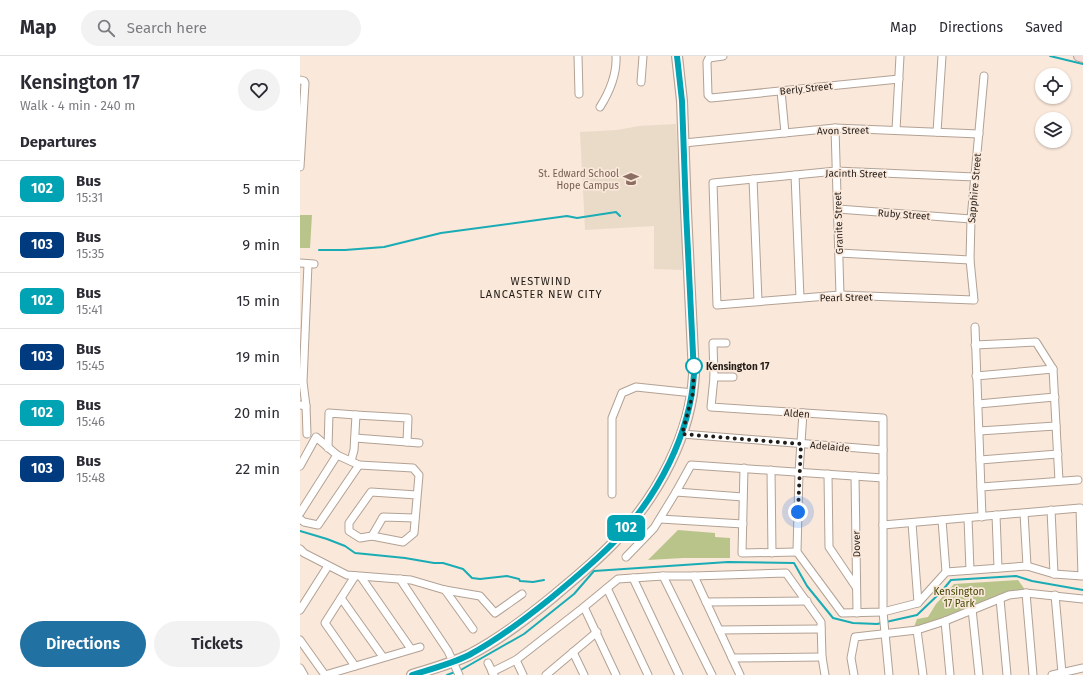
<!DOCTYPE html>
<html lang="en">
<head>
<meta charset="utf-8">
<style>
	body { margin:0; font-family:"Fira Sans",sans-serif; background:#f2f2f3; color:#2b2b33; height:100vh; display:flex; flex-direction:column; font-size:15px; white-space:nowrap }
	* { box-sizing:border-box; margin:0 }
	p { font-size:13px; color:#7c7c81 }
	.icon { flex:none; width:22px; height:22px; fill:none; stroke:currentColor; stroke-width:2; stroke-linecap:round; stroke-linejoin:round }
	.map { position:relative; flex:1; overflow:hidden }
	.details { display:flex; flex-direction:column; background:#fff; width:300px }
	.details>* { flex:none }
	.badge { padding:0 8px; border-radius:6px; font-size:14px; line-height:26px }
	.controls { position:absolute; left:735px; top:12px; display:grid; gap:8px }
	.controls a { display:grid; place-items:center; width:36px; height:36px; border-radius:50%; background:#fff; box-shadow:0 1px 3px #0004; font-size:20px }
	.you { position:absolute; width:20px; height:20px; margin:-10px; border:3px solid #fff; border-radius:50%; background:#1a73e8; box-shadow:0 0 0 6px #1a73e833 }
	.map>.badge { position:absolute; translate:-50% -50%; box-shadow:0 0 0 2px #fff }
	h2 { padding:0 20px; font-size:15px; line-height:36px }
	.round { display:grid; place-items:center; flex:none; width:42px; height:42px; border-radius:21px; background:#f2f2f3 }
	.summary { display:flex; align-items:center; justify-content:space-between; height:68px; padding:0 20px }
	h1 { font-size:19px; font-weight:600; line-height:30px }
	.cta { display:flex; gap:8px; margin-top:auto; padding:8px 20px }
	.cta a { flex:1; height:46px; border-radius:24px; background:#2171a3; color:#fff; font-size:16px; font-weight:600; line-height:46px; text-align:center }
	.cta a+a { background:#f2f2f3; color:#2b2b33 }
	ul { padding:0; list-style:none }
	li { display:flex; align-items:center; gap:12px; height:56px; padding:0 20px; border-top:1px solid #e1e1e2 }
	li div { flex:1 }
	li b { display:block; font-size:15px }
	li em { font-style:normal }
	li .badge { min-width:44px; font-weight:700; text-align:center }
	header { display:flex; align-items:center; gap:24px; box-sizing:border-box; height:56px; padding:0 20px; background:#fff; border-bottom:1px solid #e1e1e2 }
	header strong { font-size:19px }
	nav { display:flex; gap:22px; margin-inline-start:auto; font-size:14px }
	.search { width:280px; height:36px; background:#f2f2f3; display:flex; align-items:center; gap:10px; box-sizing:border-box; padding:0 14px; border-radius:22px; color:#7c7c81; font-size:15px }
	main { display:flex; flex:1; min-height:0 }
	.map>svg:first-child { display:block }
	.education { fill:#eadbc8 }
	.green { fill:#b9c48b }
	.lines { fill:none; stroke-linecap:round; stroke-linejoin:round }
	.stream { stroke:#1aacb5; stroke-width:2 }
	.street-casing { stroke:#b2a295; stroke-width:9 }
	.secondary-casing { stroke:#b2a295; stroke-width:12 }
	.street { stroke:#fff; stroke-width:7 }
	.secondary { stroke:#f4dbd6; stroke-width:10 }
	.line-casing { stroke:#fff; stroke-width:9 }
	.line { stroke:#00a3b4; stroke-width:6 }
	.walk { stroke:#231d18; stroke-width:4; stroke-dasharray:0 7.2 }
	.stop-dot { fill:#fff; stroke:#00a3b4; stroke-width:2 }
	.labels { text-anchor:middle; stroke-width:3.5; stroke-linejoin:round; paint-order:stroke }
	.street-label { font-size:10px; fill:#231d18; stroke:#fae8da }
	.education-label { font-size:10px; fill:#785e54; stroke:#fae8da; text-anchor:end }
	.stop-label { font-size:10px; font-weight:bold; fill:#231d18; stroke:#fae8da; text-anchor:start }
	.park-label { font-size:10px; fill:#3e4602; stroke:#fae8da }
	.neighbourhood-label { font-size:11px; letter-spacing:1px; fill:#231d18; stroke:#fae8da }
</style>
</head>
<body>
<header>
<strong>Map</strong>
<div class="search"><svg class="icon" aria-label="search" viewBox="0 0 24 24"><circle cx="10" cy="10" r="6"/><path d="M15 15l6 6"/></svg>Search here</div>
<nav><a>Map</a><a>Directions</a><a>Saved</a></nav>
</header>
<main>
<section class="details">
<div class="summary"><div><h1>Kensington 17</h1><p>Walk · 4 min · 240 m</p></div><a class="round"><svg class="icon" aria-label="heart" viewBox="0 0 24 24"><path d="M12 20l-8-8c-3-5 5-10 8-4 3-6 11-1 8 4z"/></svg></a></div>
<h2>Departures</h2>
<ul>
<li><span class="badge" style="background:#00a3b4;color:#fff">102</span><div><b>Bus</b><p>15:31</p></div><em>5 min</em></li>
<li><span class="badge" style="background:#003b80;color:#fff">103</span><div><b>Bus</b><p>15:35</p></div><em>9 min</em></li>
<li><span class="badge" style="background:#00a3b4;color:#fff">102</span><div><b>Bus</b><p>15:41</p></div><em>15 min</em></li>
<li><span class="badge" style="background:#003b80;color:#fff">103</span><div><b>Bus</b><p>15:45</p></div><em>19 min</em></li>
<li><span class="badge" style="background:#00a3b4;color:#fff">102</span><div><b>Bus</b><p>15:46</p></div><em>20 min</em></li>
<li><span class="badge" style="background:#003b80;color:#fff">103</span><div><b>Bus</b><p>15:48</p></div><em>22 min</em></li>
</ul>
<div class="cta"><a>Directions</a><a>Tickets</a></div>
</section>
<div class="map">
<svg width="783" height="619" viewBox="0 0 783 619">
	<rect width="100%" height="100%" fill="#fae8da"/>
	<path class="education" d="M 376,68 L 382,175 L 382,214 L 354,213 L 354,170 L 285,174 L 280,76 L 317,74 L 339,70 Z"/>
	<g class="green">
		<path d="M 0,159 L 12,159 L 10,192 L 0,192 Z"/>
		<path d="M 378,474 L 415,477 L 415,481 L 430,482 L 430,502 L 383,502 L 348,504 Z"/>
		<path d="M 718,524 L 726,535 L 710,535 L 624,570 L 614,571 L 617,563 L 628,561 L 636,548 L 654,528 Z"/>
	</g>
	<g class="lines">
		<g class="stream">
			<path d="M 750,0 L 783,8"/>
			<path d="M 19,194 L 45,194 L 84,191 L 141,177 L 267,160 L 277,162 L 316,156 L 320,160"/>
			<path d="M 0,475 L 27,483 L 45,490 L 55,497 L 105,502 L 134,507 L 143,507 L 163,513 L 172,522 L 180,523 L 207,520 L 219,523 L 220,525 L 233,526 L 244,524"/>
			<path d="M 159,615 L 224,578 L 274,538 L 294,515 L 428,506 L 494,507 L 507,530 L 533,562 L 553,567 L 577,568 L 617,559 L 641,536 L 651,524 L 716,520 L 732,525 L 783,534"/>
			<path d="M 147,619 L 155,616"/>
		</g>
		<defs>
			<g id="street">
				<path d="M 278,0 L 279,38"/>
				<path d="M 423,0 L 409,2 L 407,6 L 408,39 L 411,42 L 599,23"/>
				<path d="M 0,24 L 4,25 L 5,27 L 0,111"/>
				<path d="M 341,26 L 343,0"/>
				<path d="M 481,35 L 485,77"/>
				<path d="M 300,51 C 310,35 317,19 316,0"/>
				<path d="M 535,72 L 540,239"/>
				<path d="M 596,74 L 600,0"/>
				<path d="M 637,76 L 642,0"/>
				<path d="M 384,87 L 535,72 L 679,78"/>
				<path d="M 495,119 L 500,242"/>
				<path d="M 675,121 L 536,115 L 413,127 L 417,249 L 540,239 L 674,244 L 670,204 L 671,163 L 684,20"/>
				<path d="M 453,123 L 458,245"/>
				<path d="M 538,153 L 671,163"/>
				<path d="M 539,197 L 670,204"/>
				<path d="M 0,207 L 14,208"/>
				<path d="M 675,271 L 682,461"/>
				<path d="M 426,287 L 413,287 L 414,321 L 411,351 L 583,362 L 583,556 L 589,619"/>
				<path d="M 675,289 L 736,286 L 753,313 L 759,425"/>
				<path d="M 676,320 L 753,313"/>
				<path d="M 414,321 L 433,321"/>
				<path d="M 678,348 L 755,341"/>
				<path d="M 0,349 L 6,350 L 3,326 L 8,208"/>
				<path d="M 6,350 L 7,378"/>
				<path d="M 503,357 L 499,416 L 497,496 L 542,557 L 583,556 L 618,547 L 646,516 L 727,510 L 754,518 L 782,520 L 780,452 L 583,469"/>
				<path d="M 679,375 L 756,370"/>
				<path d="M 382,378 L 583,394"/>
				<path d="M 55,382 L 107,386 L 108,362 L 56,359"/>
				<path d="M 107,386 L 119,387"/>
				<path d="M 28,392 L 29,357 L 56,359 L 54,394 L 51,405"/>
				<path d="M 680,404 L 758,398"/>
				<path d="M 59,409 L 113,412 L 119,419 L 114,477 L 103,486 L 72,480 L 60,482 L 49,475 L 49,467 L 71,436 L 117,439"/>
				<path d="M 0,410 L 16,381 L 37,399 L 0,457"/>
				<path d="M 444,412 L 442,497 L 497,496"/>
				<path d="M 471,414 L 472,497"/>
				<path d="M 528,418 L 529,491 L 556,531"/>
				<path d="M 555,420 L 557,557"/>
				<path d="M 681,431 L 778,424"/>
				<path d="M 376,436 L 443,441"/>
				<path d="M 312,438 L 312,362 L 322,337 L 336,331 L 393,337"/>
				<path d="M 751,454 L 754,518"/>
				<path d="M 724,457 L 727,510"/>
				<path d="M 696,459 L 698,512"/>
				<path d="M 668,462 L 670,514"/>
				<path d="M 0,463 L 4,466 L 18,469 L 59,409 L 37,399"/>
				<path d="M 360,463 L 443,468"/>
				<path d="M 642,464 L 646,516"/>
				<path d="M 612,467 L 618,547"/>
				<path d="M 72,480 L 83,461 L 115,462"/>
				<path d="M 0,493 L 4,497 L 47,519 L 111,524 L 145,534 L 180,540 L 195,557 L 222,538"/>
				<path d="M 326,501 L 354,472 L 376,436 L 391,409 L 583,422"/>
				<path d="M 363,520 L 412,619"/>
				<path d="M 394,520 L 440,619"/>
				<path d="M 61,521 L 111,593"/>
				<path d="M 333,522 L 379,619"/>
				<path d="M 100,523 L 148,595 L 159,619"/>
				<path d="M 307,532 L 348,619"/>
				<path d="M 145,534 L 173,573"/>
				<path d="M 726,537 L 733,619"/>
				<path d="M 755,539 L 762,617"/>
				<path d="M 41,542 L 83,601"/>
				<path d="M 700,543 L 707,619"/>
				<path d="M 406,546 L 507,545"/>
				<path d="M 284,551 L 316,619"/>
				<path d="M 672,553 L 679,619"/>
				<path d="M 0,554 L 28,510"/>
				<path d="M 645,565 L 650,619"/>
				<path d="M 419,574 L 521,573"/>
				<path d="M 617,574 L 623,619"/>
				<path d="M 0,584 L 25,619 L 120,591"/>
				<path d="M 273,596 L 284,619"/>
				<path d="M 432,602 L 522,601"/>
				<path d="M 216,604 L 223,619"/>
				<path d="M 188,607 L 194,619"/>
				<path d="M 55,610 L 25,567 L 55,520"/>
				<path d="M 0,612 L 4,619"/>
				<path d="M 192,616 L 216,604 L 284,551 L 318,523 L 363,520 L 394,520 L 486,517 L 521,566 L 522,601 L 525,619"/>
				<path d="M 246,619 L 297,576"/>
				<path d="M 554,619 L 551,602 L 555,581 L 617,574 L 645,565 L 709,539 L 726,537 L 783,543"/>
				<path d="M 752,619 L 783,612"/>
			</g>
			<g id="secondary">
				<path d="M 779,0 L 783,1"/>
				<path d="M 112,619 C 131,613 150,608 169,599 C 200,583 227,562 254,540 C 275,522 298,504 317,483 C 358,439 391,379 394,318 L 386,155 L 382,45 L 377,0"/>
			</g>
		</defs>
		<use href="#street" class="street-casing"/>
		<use href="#secondary" class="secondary-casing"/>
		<use href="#street" class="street"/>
		<use href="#secondary" class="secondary"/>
	</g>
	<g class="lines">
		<defs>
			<path id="line" d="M 112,619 C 131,613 151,608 169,599 C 199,583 225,563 251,542 C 274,523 297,504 317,483 C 358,439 390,379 394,318 L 386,155 L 382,45 L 377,0"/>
		</defs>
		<use href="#line" class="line-casing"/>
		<use href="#line" class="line"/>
		<path class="walk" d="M 394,310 L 393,337 L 382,378 L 501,388 L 498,456"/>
	</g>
	<defs>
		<symbol id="school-bare" viewBox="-9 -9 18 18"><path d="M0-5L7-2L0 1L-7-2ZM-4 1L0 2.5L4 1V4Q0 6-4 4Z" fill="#8d6e63" stroke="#fae8da" stroke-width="2.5" paint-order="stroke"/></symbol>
	</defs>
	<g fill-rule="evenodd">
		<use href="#school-bare" x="320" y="112" width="22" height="22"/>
	</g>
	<circle class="stop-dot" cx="394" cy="310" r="8"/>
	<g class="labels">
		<g class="street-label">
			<text transform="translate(506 32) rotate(-6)" y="4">Berly Street</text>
			<text transform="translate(543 74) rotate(-1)" y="4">Avon Street</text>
			<text transform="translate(556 117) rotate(1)" y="4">Jacinth Street</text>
			<text transform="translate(674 132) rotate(-85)" y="4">Sapphire Street</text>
			<text transform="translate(604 158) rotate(4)" y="4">Ruby Street</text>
			<text transform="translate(538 167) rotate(-92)" y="4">Granite Street</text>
			<text transform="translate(546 241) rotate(-1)" y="4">Pearl Street</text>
			<text transform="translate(497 357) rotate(4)" y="4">Alden</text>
			<text transform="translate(530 390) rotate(5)" y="4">Adelaide</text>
			<text transform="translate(556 488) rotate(-91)" y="4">Dover</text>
		</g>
		<g class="education-label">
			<text x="319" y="121">St. Edward School<tspan x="319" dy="12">Hope Campus</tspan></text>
		</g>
		<g class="stop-label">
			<text x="406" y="314">Kensington 17</text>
		</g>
		<g class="park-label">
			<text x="659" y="539">Kensington<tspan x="659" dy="12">17 Park</tspan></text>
		</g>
		<g class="neighbourhood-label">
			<text x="241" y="229">WESTWIND<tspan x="241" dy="13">LANCASTER NEW CITY</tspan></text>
		</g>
	</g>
</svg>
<div class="controls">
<a><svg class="icon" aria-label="locate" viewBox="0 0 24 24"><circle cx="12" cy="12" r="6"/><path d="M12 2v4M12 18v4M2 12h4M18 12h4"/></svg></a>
<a><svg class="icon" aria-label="layers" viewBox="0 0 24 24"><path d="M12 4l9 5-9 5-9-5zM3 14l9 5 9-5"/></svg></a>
</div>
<div class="you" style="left:498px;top:456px"></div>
<b class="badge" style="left:326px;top:472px;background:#00a3b4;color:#fff">102</b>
</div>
</main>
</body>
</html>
